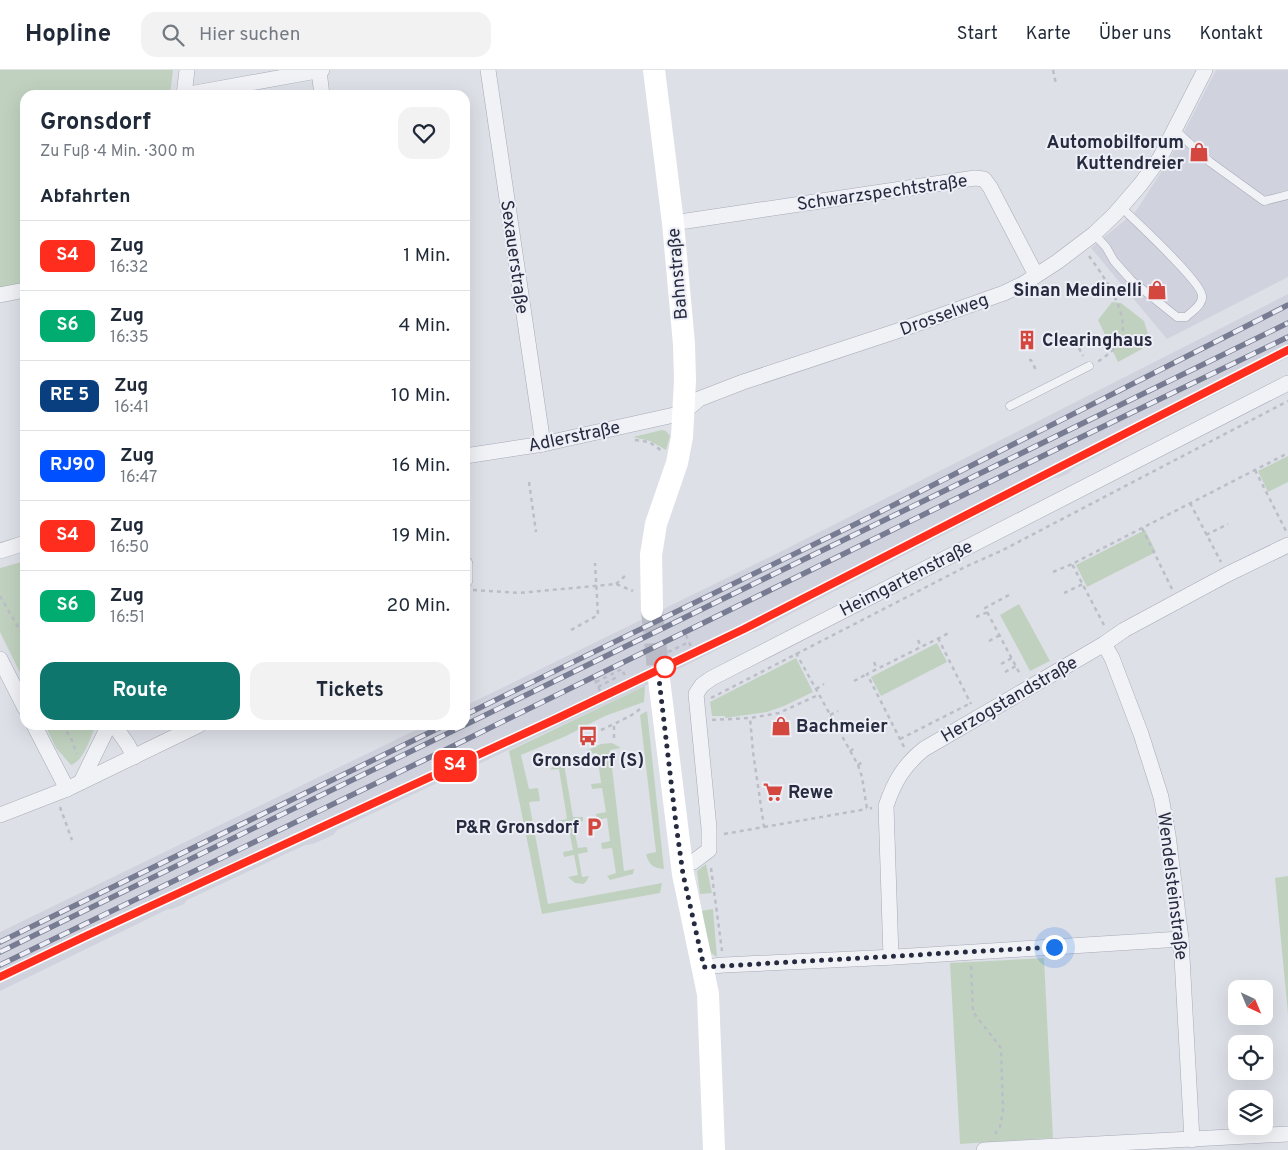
<!DOCTYPE html>
<html lang="de">
<head>
<meta charset="utf-8">
<style>
	body { margin:0; font-family:Overpass,sans-serif; background:#f2f2f3; color:#1f2937; height:100vh; display:flex; flex-direction:column; font-size:19px; white-space:nowrap }
	* { box-sizing:border-box; margin:0 }
	p { font-size:16px; color:#747a83 }
	.icon { flex:none; width:28px; height:28px; fill:none; stroke:currentColor; stroke-width:2; stroke-linecap:round; stroke-linejoin:round }
	.map { position:relative; flex:1; overflow:hidden }
	.sheet { position:absolute; left:20px; top:20px; width:450px; height:640px; display:flex; flex-direction:column; background:#fff; border-radius:15px; box-shadow:0 5px 20px #0002 }
	.sheet>* { flex:none }
	.badge { padding:0 10px; border-radius:8px; font-size:18px; line-height:32px }
	.needle { width:32px; rotate:136deg }
	.tools { position:absolute; left:1228px; top:910px; display:grid; gap:10px }
	.tools a { display:grid; place-items:center; width:45px; height:45px; border-radius:10px; background:#fff; box-shadow:0 5px 20px #0002; font-size:25px }
	.you { position:absolute; width:25px; height:25px; margin:-12px; border:4px solid #fff; border-radius:50%; background:#1a73e8; box-shadow:0 0 0 8px #1a73e833 }
	.map>.badge { position:absolute; translate:-50% -50%; box-shadow:0 0 0 2px #fff }
	h2 { padding:0 20px; font-size:19px; line-height:45px }
	.round { display:grid; place-items:center; flex:none; width:52px; height:52px; border-radius:15px; background:#f2f2f3 }
	.headline { display:flex; align-items:center; justify-content:space-between; height:85px; padding:0 20px }
	h1 { font-size:24px; font-weight:700; line-height:38px }
	.cta { display:flex; gap:10px; margin-top:auto; padding:10px 20px }
	.cta a { flex:1; height:58px; border-radius:15px; background:#0f766e; color:#fff; font-size:20px; font-weight:700; line-height:58px; text-align:center }
	.cta a+a { background:#f2f2f3; color:#1f2937 }
	ul { padding:0; list-style:none }
	li { display:flex; align-items:center; gap:15px; height:70px; padding:0 20px; border-top:1px solid #e0e1e3 }
	li div { flex:1 }
	li b { display:block; font-size:19px }
	li em { font-style:normal }
	li .badge { min-width:55px; font-weight:700; text-align:center }
	header { display:flex; align-items:center; gap:30px; box-sizing:border-box; height:70px; padding:0 25px; background:#fff; border-bottom:1px solid #e0e1e3 }
	header strong { font-size:24px }
	nav { display:flex; gap:28px; margin-inline-start:auto; font-size:18px }
	.search { width:350px; height:45px; background:#f2f2f3; display:flex; align-items:center; gap:12px; box-sizing:border-box; padding:0 18px; border-radius:15px; color:#747a83; font-size:19px }
	.map>svg:first-child { display:block }
	.built { fill:#d0d2dd }
	.green { fill:#c0d2bf }
	.lines { fill:none; stroke-linecap:round; stroke-linejoin:round }
	.secondary-tunnel { stroke:#b9bcc6; stroke-width:22; stroke-dasharray:22 11; stroke-linecap:butt }
	.lane-casing { stroke:#a7aab6; stroke-width:9 }
	.street-casing { stroke:#a7aab6; stroke-width:16 }
	.path { stroke:#bcbec7; stroke-width:2.5; stroke-dasharray:4 4; stroke-linecap:butt }
	.lane { stroke:#f1f2f6; stroke-width:8 }
	.street { stroke:#f1f2f6; stroke-width:15 }
	.secondary { stroke:#fff; stroke-width:22 }
	.rail-casing { stroke:#777c92; stroke-width:5.5 }
	.rail { stroke:#eeeff6; stroke-width:4; stroke-dasharray:11; stroke-linecap:butt }
	.line-casing { stroke:#fff; stroke-width:11 }
	.line { stroke:#ff2d1d; stroke-width:8 }
	.walk { stroke:#272b40; stroke-width:5; stroke-dasharray:0 9 }
	.stop-dot { fill:#fff; stroke:#ff2d1d; stroke-width:2.5 }
	.labels { text-anchor:middle; stroke-width:4; stroke-linejoin:round; paint-order:stroke }
	.poi-label { font-size:18px; font-weight:bold; fill:#272b40; stroke:#eeeff6; text-anchor:end }
	.street-label { font-size:18px; fill:#272b40; stroke:#eeeff6 }
</style>
</head>
<body>
<header>
<strong>Hopline</strong>
<div class="search"><svg class="icon" aria-label="search" viewBox="0 0 24 24"><circle cx="10" cy="10" r="6"/><path d="M15 15l6 6"/></svg>Hier suchen</div>
<nav><a>Start</a><a>Karte</a><a>Über uns</a><a>Kontakt</a></nav>
</header>
<div class="map">
<svg width="1288" height="1080" viewBox="0 0 1288 1080">
	<rect width="100%" height="100%" fill="#dee0e8"/>
	<g class="built">
		<path d="M 1216,0 L 1288,0 L 1288,207 L 1167,269 L 1091,178 L 1136,141 L 1172,85 Z"/>
		<path d="M 1288,224 L 1288,287 L 1073,399 L 1069,403 L 1058,408 L 1054,408 L 769,555 L 763,559 L 748,564 L 645,616 L 468,699 L 465,703 L 454,709 L 448,708 L 337,760 L 333,765 L 313,774 L 305,775 L 187,830 L 184,834 L 172,839 L 168,839 L 0,921 L 0,862 L 426,655 L 465,655 L 465,636 L 780,482 Z"/>
	</g>
	<g class="green">
		<path d="M 0,0 L 173,0 L 170,25 L 25,25 L 25,216 L 0,223 Z"/>
		<path d="M 1112,232 L 1121,233 L 1144,251 L 1151,274 L 1118,292 L 1098,250 Z"/>
		<path d="M 662,360 L 666,361 L 670,366 L 666,380 L 650,371 L 633,367 Z"/>
		<path d="M 1288,386 L 1288,412 L 1268,422 L 1258,401 Z"/>
		<path d="M 1145,460 L 1156,482 L 1087,517 L 1076,495 Z"/>
		<path d="M 25,491 L 25,613 L 0,562 L 0,498 Z"/>
		<path d="M 1019,534 L 1050,591 L 1030,601 L 1000,545 Z"/>
		<path d="M 937,573 L 947,592 L 881,626 L 871,607 Z"/>
		<path d="M 796,588 L 813,622 L 784,636 L 767,642 L 725,648 L 725,646 L 712,646 L 710,632 Z"/>
		<path d="M 645,616 L 644,632 L 605,646 L 566,666 L 521,685 L 529,719 L 538,718 L 540,731 L 529,732 L 548,834 L 662,813 L 660,823 L 542,844 L 509,681 Z"/>
		<path d="M 647,641 L 664,799 C 653,798 649,795 646,784 L 656,782 L 640,645 Z"/>
		<path d="M 45,655 L 96,655 C 90,667 85,690 71,695 L 56,678 Z"/>
		<path d="M 612,673 L 621,678 L 610,680 L 624,801 L 634,799 L 633,804 L 610,810 L 607,806 L 616,803 L 612,778 L 602,779 L 601,773 L 610,771 L 607,748 L 596,750 L 596,744 L 606,742 L 602,718 L 592,719 L 591,714 L 601,713 L 597,683 L 586,684 L 588,680 L 601,674 Z"/>
		<path d="M 568,687 L 572,693 L 564,694 L 573,747 L 583,747 L 583,751 L 573,754 L 578,778 L 587,777 L 588,782 L 578,784 L 582,807 L 589,806 L 586,812 L 583,814 L 575,813 L 568,807 L 578,805 L 574,785 L 564,787 L 563,782 L 573,780 L 568,755 L 559,756 L 558,751 L 567,749 L 559,699 L 550,700 L 558,689 Z"/>
		<path d="M 706,794 L 712,823 L 700,824 L 697,801 Z"/>
		<path d="M 1288,806 L 1288,944 L 1275,808 Z"/>
		<path d="M 713,839 L 717,887 L 711,883 L 701,841 Z"/>
		<path d="M 1044,888 L 1053,1068 L 960,1074 L 950,893 Z"/>
	</g>
	<g class="lines">
		<path class="secondary-tunnel" d="M 652,540 L 659,609"/>
		<defs>
			<g id="lane">
				<path d="M 1175,60 L 1210,92 L 1264,131 L 1288,125"/>
				<path d="M 1094,164 L 1106,177 L 1114,191 L 1131,210 L 1177,247 L 1186,247 C 1191,242 1203,235 1202,226 C 1202,212 1134,150 1121,137"/>
				<path d="M 1010,336 L 1089,296"/>
			</g>
			<g id="street">
				<path d="M 187,0 L 184,25 L 322,0"/>
				<path d="M 488,0 L 543,374"/>
				<path d="M 319,1 L 322,25"/>
				<path d="M 673,153 L 975,108 L 984,109 L 990,117 L 1036,205"/>
				<path d="M 0,225 L 25,220"/>
				<path d="M 465,386 L 543,374 L 683,343 L 699,329 L 743,312 L 897,261 L 1004,223 L 1023,214 L 1057,192 L 1094,164 L 1114,145 L 1140,115 L 1160,88 L 1205,0"/>
				<path d="M 0,481 L 25,473"/>
				<path d="M 465,494 L 465,510"/>
				<path d="M 1104,574 L 1112,588 L 1141,664 L 1161,727 L 1168,765 L 1181,869 L 1192,1070"/>
				<path d="M 0,589 L 25,638"/>
				<path d="M 34,655 L 67,719"/>
				<path d="M 114,655 L 128,675 L 134,687"/>
				<path d="M 81,712 L 109,655"/>
				<path d="M 0,745 L 67,719 L 199,655"/>
				<path d="M 682,795 L 693,792 L 709,780 L 709,758 L 696,624 L 702,615 L 712,608 L 1288,313"/>
				<path d="M 891,887 L 886,736 C 894,712 904,695 924,679 L 1104,574 L 1124,560 L 1228,504 L 1288,475"/>
				<path d="M 703,897 L 724,895 L 895,887 L 1181,869"/>
				<path d="M 984,1080 L 1288,1064"/>
			</g>
		</defs>
		<use href="#lane" class="lane-casing"/>
		<use href="#street" class="street-casing"/>
		<g class="path">
			<path d="M 1053,0 L 1056,14"/>
			<path d="M 1089,186 C 1103,205 1124,235 1123,260 C 1123,272 1108,286 1097,292"/>
			<path d="M 1079,278 L 1083,286"/>
			<path d="M 1029,290 L 1031,290 L 1036,300"/>
			<path d="M 635,370 L 649,372 L 662,381"/>
			<path d="M 1255,400 L 1286,461"/>
			<path d="M 529,412 L 536,462"/>
			<path d="M 1190,433 L 1221,492"/>
			<path d="M 1142,458 L 1172,519"/>
			<path d="M 1206,465 L 1228,454"/>
			<path d="M 1053,502 L 1072,494"/>
			<path d="M 616,514 L 625,506"/>
			<path d="M 473,520 L 519,523 L 616,514 L 633,521"/>
			<path d="M 1064,523 L 1083,514"/>
			<path d="M 1009,525 L 985,538 L 1021,606"/>
			<path d="M 0,526 L 25,569"/>
			<path d="M 976,547 L 988,542"/>
			<path d="M 1104,555 L 1072,494 L 1288,383"/>
			<path d="M 571,560 L 598,545 L 595,493"/>
			<path d="M 686,565 L 692,579"/>
			<path d="M 938,568 L 971,634"/>
			<path d="M 918,570 L 921,577"/>
			<path d="M 989,571 L 1000,565"/>
			<path d="M 668,582 L 689,572"/>
			<path d="M 796,583 L 858,695 L 864,691"/>
			<path d="M 874,592 L 877,599"/>
			<path d="M 1001,594 L 1012,588"/>
			<path d="M 1005,602 L 1016,596"/>
			<path d="M 595,610 L 601,623"/>
			<path d="M 854,611 L 867,604"/>
			<path d="M 596,612 L 622,599 L 624,604 L 627,603"/>
			<path d="M 598,617 L 619,606"/>
			<path d="M 816,619 L 824,614"/>
			<path d="M 711,628 L 965,497 L 1001,481 L 1288,331"/>
			<path d="M 830,645 L 838,641"/>
			<path d="M 712,650 L 750,648 L 779,643 L 818,625"/>
			<path d="M 62,655 L 71,668 L 77,684"/>
			<path d="M 601,660 L 614,654"/>
			<path d="M 840,663 L 847,659"/>
			<path d="M 614,668 L 614,654 L 630,646 L 643,637"/>
			<path d="M 900,669 L 971,633"/>
			<path d="M 904,677 L 867,604 L 951,562"/>
			<path d="M 850,681 L 857,677"/>
			<path d="M 858,695 L 862,707 L 867,739 L 872,738"/>
			<path d="M 60,737 L 72,770"/>
			<path d="M 764,757 L 867,739"/>
			<path d="M 724,764 L 764,757 L 753,682 L 750,648"/>
			<path d="M 711,798 L 722,881"/>
			<path d="M 971,896 L 973,942 L 1001,978 L 1003,1041 L 1000,1057 L 995,1064"/>
		</g>
		<use href="#lane" class="lane"/>
		<use href="#street" class="street"/>
		<g class="secondary">
			<path d="M 652,540 L 651,485 L 656,454 L 677,393 L 682,367 L 685,310 L 684,274 L 673,153 L 654,0"/>
			<path d="M 659,609 L 683,804 L 708,924 L 714,1080"/>
		</g>
		<defs>
			<g id="rail">
				<path d="M 465,645 L 872,446 L 1288,235"/>
				<path d="M 0,872 L 445,655"/>
				<path d="M 0,882 L 1288,253"/>
				<path d="M 0,895 L 445,680 L 1063,376 L 1288,267"/>
				<path d="M 0,907 L 88,865 L 558,648 L 760,551 L 1288,280"/>
			</g>
		</defs>
		<use href="#rail" class="rail-casing"/>
		<use href="#rail" class="rail"/>
	</g>
	<g class="lines">
		<defs>
			<path id="line" d="M 0,907 L 88,865 L 558,648 L 744,559 L 1288,280"/>
		</defs>
		<use href="#line" class="line-casing"/>
		<use href="#line" class="line"/>
		<path class="walk" d="M 665,597 L 659,609 L 676,754 L 683,804 L 704,897 L 1054,877"/>
	</g>
	<defs>
		<symbol id="shop-bare" viewBox="-9 -9 18 18"><path d="M-5-2.5h2.3a2.7 3.5 0 0 1 5.4 0H5L5.5 6h-11ZM-1.5-2.5h3a1.5 2.3 0 0 0-3 0Z" fill="#d3473e" stroke="#eeeff6" stroke-width="2.5" paint-order="stroke"/></symbol>
		<symbol id="building-bare" viewBox="-9 -9 18 18"><path d="M-4-6H4V6H1V3H-1V6H-4ZM-2.5-4.3h1.7v1.8h-1.7ZM.8-4.3h1.7v1.8H.8ZM-2.5-1h1.7V.8h-1.7ZM.8-1h1.7V.8H.8Z" fill="#d3473e" stroke="#eeeff6" stroke-width="2.5" paint-order="stroke"/></symbol>
		<symbol id="bus-bare" viewBox="-9 -9 18 18"><path d="M-5-6H5V4H4V6H2V4H-2V6H-4V4H-5ZM-3.5-4V0h7V-4ZM-3.5 1.2v1.5H-2V1.2ZM2 1.2v1.5H3.5V1.2Z" fill="#d3473e" stroke="#eeeff6" stroke-width="2.5" paint-order="stroke"/></symbol>
		<symbol id="supermarket-bare" viewBox="-9 -9 18 18"><path d="M-6-5.5h2.5l.6 2H6L4.5 2H-2.5L-4.4-4H-6ZM-1.5 3.2a1.3 1.3 0 1 0 .1 0ZM3 3.2a1.3 1.3 0 1 0 .1 0Z" fill="#d3473e" stroke="#eeeff6" stroke-width="2.5" paint-order="stroke"/></symbol>
		<symbol id="parking-bare" viewBox="-9 -9 18 18"><path d="M-3.5-5.5H1a3.5 3.5 0 0 1 0 7H-1V5.5H-3.5ZM-1-3.4V-.6H.8a1.4 1.4 0 0 0 0-2.8Z" fill="#d3473e" stroke="#eeeff6" stroke-width="2.5" paint-order="stroke"/></symbol>
	</defs>
	<g fill-rule="evenodd">
		<use href="#shop-bare" x="1185" y="68" width="28" height="28"/>
		<use href="#shop-bare" x="1143" y="206" width="28" height="28"/>
		<use href="#building-bare" x="1013" y="256" width="28" height="28"/>
		<use href="#shop-bare" x="767" y="642" width="28" height="28"/>
		<use href="#bus-bare" x="574" y="652" width="28" height="28"/>
		<use href="#supermarket-bare" x="759" y="708" width="28" height="28"/>
		<use href="#parking-bare" x="580" y="743" width="28" height="28"/>
	</g>
	<circle class="stop-dot" cx="665" cy="597" r="10"/>
	<g class="labels">
		<g class="poi-label">
			<text x="1184" y="78">Automobilforum<tspan x="1184" dy="21">Kuttendreier</tspan></text>
			<text x="1142" y="226">Sinan Medinelli</text>
			<text x="1042" y="276" text-anchor="start">Clearinghaus</text>
			<text x="796" y="662" text-anchor="start">Bachmeier</text>
			<text x="588" y="696" text-anchor="middle">Gronsdorf (S)</text>
			<text x="788" y="728" text-anchor="start">Rewe</text>
			<text x="579" y="763">P&amp;R Gronsdorf</text>
		</g>
		<g class="street-label">
			<text transform="translate(882 122) rotate(-8)" y="6">Schwarzspechtstraße</text>
			<text transform="translate(515 187) rotate(82)" y="6">Sexauerstraße</text>
			<text transform="translate(677 204) rotate(-95)" y="6">Bahnstraße</text>
			<text transform="translate(944 244) rotate(-20)" y="6">Drosselweg</text>
			<text transform="translate(574 366) rotate(-12)" y="6">Adlerstraße</text>
			<text transform="translate(906 508) rotate(-27)" y="6">Heimgartenstraße</text>
			<text transform="translate(1009 629) rotate(-30)" y="6">Herzogstandstraße</text>
			<text transform="translate(1173 816) rotate(83)" y="6">Wendelsteinstraße</text>
		</g>
	</g>
</svg>
<div class="tools">
<a><svg class="needle" viewBox="-14 -14 28 28"><path d="M0-13l5 13h-10z" fill="#e53935"/><path d="M0 13l5-13h-10z" fill="#747a83"/></svg></a>
<a><svg class="icon" aria-label="locate" viewBox="0 0 24 24"><circle cx="12" cy="12" r="6"/><path d="M12 2v4M12 18v4M2 12h4M18 12h4"/></svg></a>
<a><svg class="icon" aria-label="layers" viewBox="0 0 24 24"><path d="M12 4l9 5-9 5-9-5zM3 14l9 5 9-5"/></svg></a>
</div>
<div class="you" style="left:1054px;top:877px"></div>
<b class="badge" style="left:455px;top:696px;background:#ff2d1d;color:#fff">S4</b>
<section class="sheet">
<div class="headline"><div><h1>Gronsdorf</h1><p>Zu Fuß · 4 Min. · 300 m</p></div><a class="round"><svg class="icon" aria-label="heart" viewBox="0 0 24 24"><path d="M12 20l-8-8c-3-5 5-10 8-4 3-6 11-1 8 4z"/></svg></a></div>
<h2>Abfahrten</h2>
<ul>
<li><span class="badge" style="background:#ff2d1d;color:#fff">S4</span><div><b>Zug</b><p>16:32</p></div><em>1 Min.</em></li>
<li><span class="badge" style="background:#00ac6f;color:#fff">S6</span><div><b>Zug</b><p>16:35</p></div><em>4 Min.</em></li>
<li><span class="badge" style="background:#093f7f;color:#fff">RE 5</span><div><b>Zug</b><p>16:41</p></div><em>10 Min.</em></li>
<li><span class="badge" style="background:#0050ff;color:#fff">RJ90</span><div><b>Zug</b><p>16:47</p></div><em>16 Min.</em></li>
<li><span class="badge" style="background:#ff2d1d;color:#fff">S4</span><div><b>Zug</b><p>16:50</p></div><em>19 Min.</em></li>
<li><span class="badge" style="background:#00ac6f;color:#fff">S6</span><div><b>Zug</b><p>16:51</p></div><em>20 Min.</em></li>
</ul>
<div class="cta"><a>Route</a><a>Tickets</a></div>
</section>
</div>
</body>
</html>
